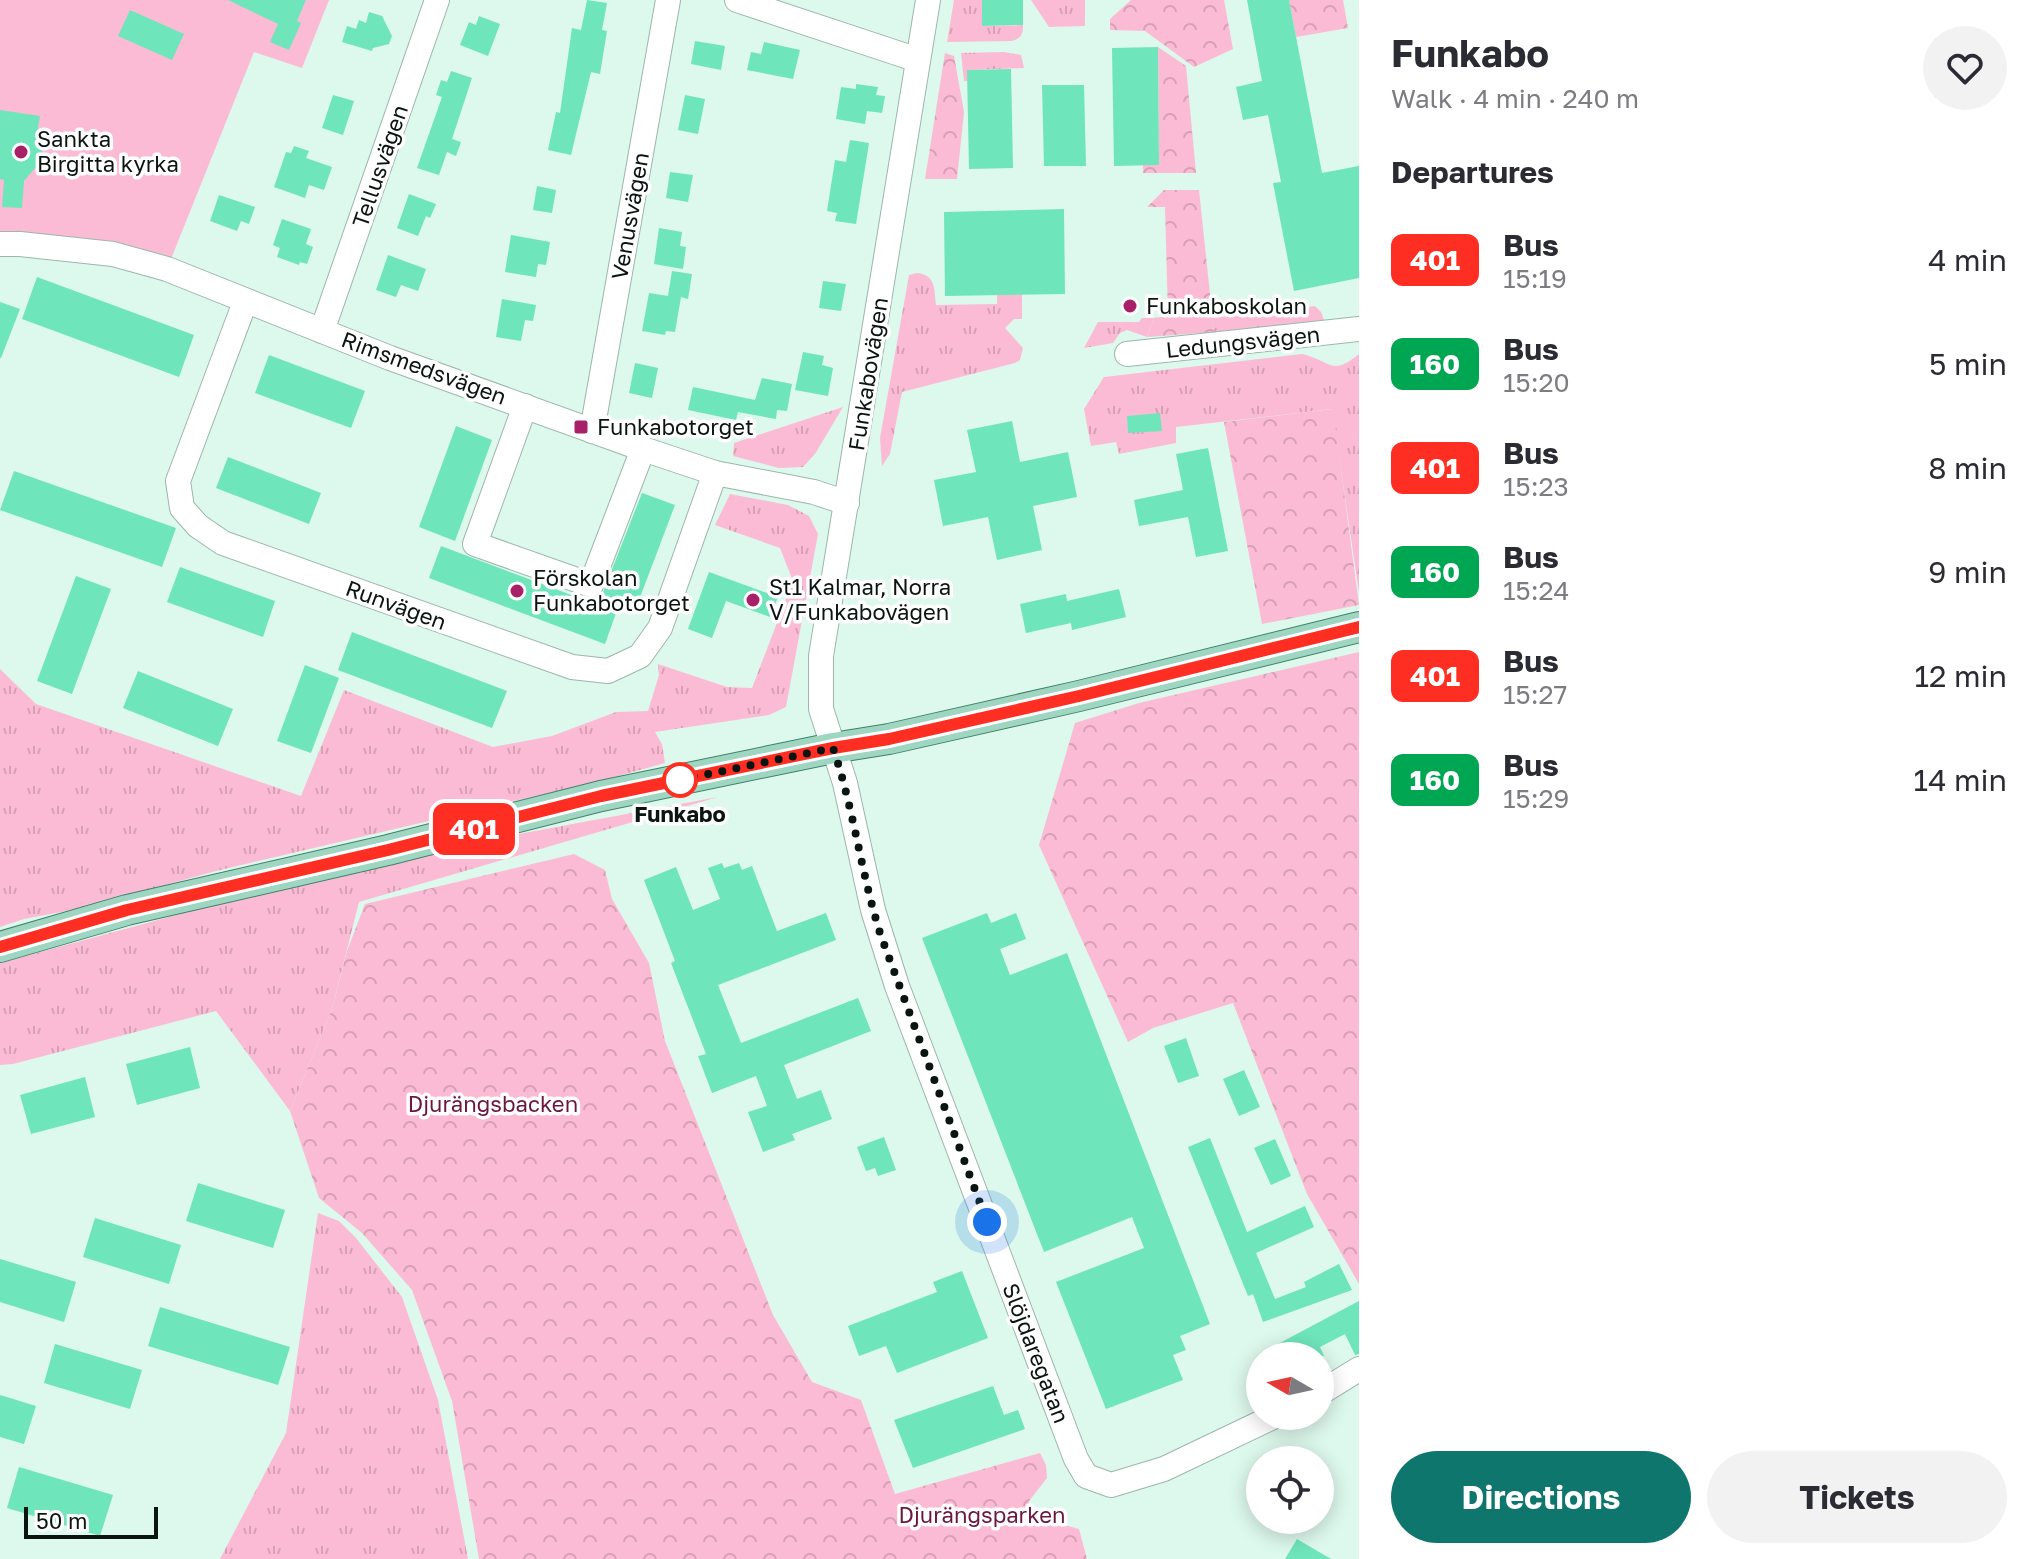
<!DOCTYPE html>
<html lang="en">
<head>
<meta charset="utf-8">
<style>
	body { margin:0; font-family:"Golos Text",sans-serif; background:#f2f2f3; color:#2b2b33; height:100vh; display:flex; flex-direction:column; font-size:30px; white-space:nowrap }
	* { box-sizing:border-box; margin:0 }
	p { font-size:26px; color:#7c7c81 }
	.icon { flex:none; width:44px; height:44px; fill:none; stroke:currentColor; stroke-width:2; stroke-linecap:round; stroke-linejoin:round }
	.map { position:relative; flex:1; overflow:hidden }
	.side { display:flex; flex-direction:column; background:#fff; width:680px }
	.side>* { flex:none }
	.badge { padding:0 16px; border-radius:12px; font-size:28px; line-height:52px }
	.needle { width:52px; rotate:279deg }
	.fabs { position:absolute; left:1246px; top:1342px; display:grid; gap:16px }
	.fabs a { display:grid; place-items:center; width:88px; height:88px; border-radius:50%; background:#fff; box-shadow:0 4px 20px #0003; font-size:40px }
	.scale { position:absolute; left:24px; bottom:20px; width:134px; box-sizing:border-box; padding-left:8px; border:4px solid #0a1410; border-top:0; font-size:22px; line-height:28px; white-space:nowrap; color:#0a1410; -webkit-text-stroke:6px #fefefe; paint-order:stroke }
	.you { position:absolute; width:40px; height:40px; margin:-20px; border:6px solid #fff; border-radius:50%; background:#1a73e8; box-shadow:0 0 0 12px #1a73e833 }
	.map>.badge { position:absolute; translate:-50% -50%; box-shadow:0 0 0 4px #fff }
	h2 { padding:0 32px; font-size:30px; line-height:72px }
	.round { display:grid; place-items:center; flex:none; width:84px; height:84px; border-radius:42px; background:#f2f2f3 }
	.head { display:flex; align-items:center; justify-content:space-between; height:136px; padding:0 32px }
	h1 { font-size:38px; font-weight:700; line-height:60px }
	.action { display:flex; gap:16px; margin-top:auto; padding:16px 32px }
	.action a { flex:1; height:92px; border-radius:48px; background:#0f766e; color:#fff; font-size:32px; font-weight:700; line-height:92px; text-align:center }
	.action a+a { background:#f2f2f3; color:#2b2b33 }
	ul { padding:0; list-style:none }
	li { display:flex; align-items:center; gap:24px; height:104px; padding:0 32px }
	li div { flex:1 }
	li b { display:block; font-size:30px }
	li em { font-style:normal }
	li .badge { min-width:88px; font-weight:700; text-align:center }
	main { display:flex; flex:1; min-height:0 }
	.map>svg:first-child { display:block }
	.grass { fill:url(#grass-tufts) }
	.forest { fill:url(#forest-crowns) }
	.park { fill:#fcbbd4 }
	.building { fill:#6fe5bb }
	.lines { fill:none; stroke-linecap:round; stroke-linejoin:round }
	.minor-casing { stroke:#9cb6ab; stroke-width:26 }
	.major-casing { stroke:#418169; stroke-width:32 }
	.minor { stroke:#fff; stroke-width:24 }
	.major { stroke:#9ed6c2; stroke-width:30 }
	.line-casing { stroke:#fff; stroke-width:18 }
	.line { stroke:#ff2e22; stroke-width:12 }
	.walk { stroke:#0a1410; stroke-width:8; stroke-dasharray:0 14.4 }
	.poi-dot { fill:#a82168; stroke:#fefefe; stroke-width:3 }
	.stop-dot { fill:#fff; stroke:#ff2e22; stroke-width:4 }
	.labels { text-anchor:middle; stroke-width:7; stroke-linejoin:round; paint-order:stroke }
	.poi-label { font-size:22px; fill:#0a1410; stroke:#fefefe; text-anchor:start }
	.street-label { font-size:22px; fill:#0a1410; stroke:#fefefe }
	.stop-label { font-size:22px; font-weight:bold; fill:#0a1410; stroke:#fefefe }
	.park-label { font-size:22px; fill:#6a1641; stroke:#fefefe }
</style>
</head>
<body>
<main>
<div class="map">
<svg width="1359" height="1559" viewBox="0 0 1359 1559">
	<defs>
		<pattern id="grass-tufts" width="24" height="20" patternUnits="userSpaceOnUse" patternTransform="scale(2)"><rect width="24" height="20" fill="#fcbbd4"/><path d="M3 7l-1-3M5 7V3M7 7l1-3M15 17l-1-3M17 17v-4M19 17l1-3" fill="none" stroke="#d7a0b5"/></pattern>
		<pattern id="forest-crowns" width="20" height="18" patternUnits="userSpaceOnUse" patternTransform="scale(2)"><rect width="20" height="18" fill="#fcbbd4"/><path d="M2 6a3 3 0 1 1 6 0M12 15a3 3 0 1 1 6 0" fill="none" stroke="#d7a0b5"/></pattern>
	</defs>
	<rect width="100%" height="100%" fill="#ddf8ec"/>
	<g class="grass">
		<path d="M 954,0 L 982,0 L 983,26 L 1023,25 C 1023,35 1021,38 1012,41 L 947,42 Z"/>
		<path d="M 1031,0 L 1085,0 L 1085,26 L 1049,27 Z"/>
		<path d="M 1004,52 L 1021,55 L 1024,68 L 968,70 L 968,81 L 964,81 L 961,53 Z"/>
		<path d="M 917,273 C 936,275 934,289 936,305 L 997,304 L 997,295 L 1022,294 L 1022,319 L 1014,319 L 1005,328 L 1023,348 L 1020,360 L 1015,363 L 902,392 L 890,454 L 882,466 L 880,438 L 909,275 Z"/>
		<path d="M 1315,306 L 1321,312 L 1324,320 L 1214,332 L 1212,318 Z"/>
		<path d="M 1142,318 L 1154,318 L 1147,337 L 1127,330 L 1120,333 L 1113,343 L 1084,348 L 1098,322 L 1139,322 Z"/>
		<path d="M 1302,354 C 1332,361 1331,377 1359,354 L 1359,593 L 1332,409 L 1176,427 L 1176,443 L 1119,454 L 1116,442 L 1091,446 L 1084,409 L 1104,377 Z"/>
		<path d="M 843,407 L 815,454 L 803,467 L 779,468 L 733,456 L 734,443 Z"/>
		<path d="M 730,494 L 788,505 L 809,516 L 818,534 L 786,707 L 769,715 L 655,732 L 662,744 L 665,763 L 604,780 L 216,871 L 83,908 L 24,919 L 0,927 L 0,669 L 36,704 L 301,796 L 344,690 L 493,747 L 552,736 L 616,712 L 648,711 L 659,675 L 658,664 L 727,687 L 752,688 L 793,581 L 780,548 L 715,525 Z"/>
		<path d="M 718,797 L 359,902 L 332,1009 L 290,1111 L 216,1011 L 13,1064 L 0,1065 L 0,963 L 378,860 Z"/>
		<path d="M 318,1213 L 339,1221 L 356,1238 L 402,1297 L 438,1400 L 468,1559 L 220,1559 L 286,1433 Z"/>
	</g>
	<g class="forest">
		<path d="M 1131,0 L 1224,0 L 1233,49 L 1194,67 L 1145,31 L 1110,30 L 1110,19 Z"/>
		<path d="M 1289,0 L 1343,0 L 1348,28 L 1296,37 Z"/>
		<path d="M 1158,47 L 1186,66 L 1196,173 L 1143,173 L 1143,165 L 1159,164 Z"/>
		<path d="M 945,53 L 954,56 L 964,112 L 957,179 L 925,179 Z"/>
		<path d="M 1164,190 L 1199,190 L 1214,332 L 1147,337 L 1154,318 L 1168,316 L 1165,207 L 1147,207 Z"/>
		<path d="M 1333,409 L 1359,605 L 1262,624 L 1224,422 Z"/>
		<path d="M 1359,652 L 1359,1284 L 1307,1194 L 1233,1003 L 1153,1028 L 1128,1042 L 1039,845 L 1075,723 L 1139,703 Z"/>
		<path d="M 574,854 L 605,870 L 612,899 L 649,963 L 665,1041 L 773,1315 L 812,1382 L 861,1400 L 895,1494 L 1040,1453 L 1046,1465 L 1047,1478 L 1029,1501 L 1028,1515 L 1079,1529 L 1087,1559 L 479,1559 L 452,1401 L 412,1290 L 362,1233 L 319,1198 L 290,1111 L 332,1009 L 347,951 L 365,904 Z"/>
	</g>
	<path class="park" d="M 0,0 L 329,0 L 302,68 L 254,52 L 167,269 L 0,244 Z"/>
	<g class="building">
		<path d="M 228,0 L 306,0 L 297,21 L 301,23 L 289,50 L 270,42 L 278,24 Z"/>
		<path d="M 587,0 L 607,3 L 602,30 L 607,31 L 600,74 L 591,72 L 571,155 L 548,150 L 556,112 L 560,113 L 572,28 L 581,30 Z"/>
		<path d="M 982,0 L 1023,0 L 1023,25 L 982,26 Z"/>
		<path d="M 1247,0 L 1289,0 L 1322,173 L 1359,166 L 1359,278 L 1294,291 L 1273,183 L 1281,182 L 1268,115 L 1243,120 L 1236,87 L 1262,81 Z"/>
		<path d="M 130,10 L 184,34 L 172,60 L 118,36 Z"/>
		<path d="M 369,12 L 382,16 L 392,36 L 389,44 L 373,48 L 372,51 L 342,42 L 347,26 L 356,29 L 359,20 L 366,23 Z"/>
		<path d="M 479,16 L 500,24 L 488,56 L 460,45 L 469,22 L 476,25 Z"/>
		<path d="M 695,41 L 725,46 L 721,70 L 691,64 Z"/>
		<path d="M 764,42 L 800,50 L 793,79 L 747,70 L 751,52 L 761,54 Z"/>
		<path d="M 1158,47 L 1159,165 L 1114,166 L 1112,48 Z"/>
		<path d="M 1011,69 L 1013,168 L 969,169 L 967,70 Z"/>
		<path d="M 451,71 L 472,78 L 452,139 L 461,142 L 456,156 L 447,152 L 439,175 L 417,168 L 442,97 L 436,95 L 441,80 L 447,82 Z"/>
		<path d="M 856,84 L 878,87 L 876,95 L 885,96 L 882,113 L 867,111 L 865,124 L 836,119 L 841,87 L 856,89 Z"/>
		<path d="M 1042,85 L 1084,85 L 1086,166 L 1044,166 Z"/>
		<path d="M 333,95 L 354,101 L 343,135 L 322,128 Z"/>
		<path d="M 685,95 L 705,99 L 698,134 L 678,130 Z"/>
		<path d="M 0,110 L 40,116 L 37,133 L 48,136 L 36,167 L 24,181 L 22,208 L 2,207 L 4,180 L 0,179 Z"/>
		<path d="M 850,140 L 869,143 L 856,224 L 835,221 L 837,213 L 827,211 L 835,160 L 846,162 Z"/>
		<path d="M 294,146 L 309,151 L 306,158 L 332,167 L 324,190 L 309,185 L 305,198 L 274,187 L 286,152 L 291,153 Z"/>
		<path d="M 670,172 L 693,175 L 688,202 L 666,198 Z"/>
		<path d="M 537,186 L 556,190 L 552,213 L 533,210 Z"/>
		<path d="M 409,194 L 436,204 L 430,218 L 426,216 L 418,236 L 397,228 Z"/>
		<path d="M 219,195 L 255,207 L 249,224 L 241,221 L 237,231 L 210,221 Z"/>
		<path d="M 1064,209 L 1065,294 L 945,296 L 944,212 Z"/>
		<path d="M 282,219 L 311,229 L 306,244 L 313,247 L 307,264 L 300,262 L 299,265 L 277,257 L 280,248 L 273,245 Z"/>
		<path d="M 659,228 L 682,232 L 680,246 L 686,247 L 683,269 L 654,264 Z"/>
		<path d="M 511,235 L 550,242 L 546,265 L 538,264 L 536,277 L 505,272 Z"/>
		<path d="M 388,255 L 426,269 L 418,291 L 401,285 L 396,297 L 376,290 Z"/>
		<path d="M 672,271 L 692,274 L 688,299 L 681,297 L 675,332 L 666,331 L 665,335 L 642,331 L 649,293 L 668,296 Z"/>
		<path d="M 37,277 L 194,335 L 179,377 L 22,319 Z"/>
		<path d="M 823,281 L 846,284 L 841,311 L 819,308 Z"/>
		<path d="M 502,299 L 536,305 L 533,321 L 525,320 L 521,341 L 496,337 Z"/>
		<path d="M 0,302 L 20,309 L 1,358 L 0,358 Z"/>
		<path d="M 803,352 L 824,356 L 822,365 L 833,368 L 828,396 L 795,390 Z"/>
		<path d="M 269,355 L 365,391 L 351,428 L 255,393 Z"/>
		<path d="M 635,363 L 658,368 L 652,398 L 629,393 Z"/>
		<path d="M 762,378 L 792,384 L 787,411 L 777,410 L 776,419 L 738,412 L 736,420 L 688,410 L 693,387 L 755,400 Z"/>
		<path d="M 1160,413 L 1162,431 L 1128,433 L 1127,416 Z"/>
		<path d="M 1012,421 L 1020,462 L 1068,452 L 1077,497 L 1033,506 L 1042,550 L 997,560 L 988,517 L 943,526 L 934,480 L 976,472 L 967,430 Z"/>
		<path d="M 456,426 L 492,440 L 455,541 L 419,527 Z"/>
		<path d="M 1208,448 L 1228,551 L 1196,557 L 1188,517 L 1139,526 L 1134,500 L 1183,490 L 1176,454 Z"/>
		<path d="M 228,457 L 321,493 L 309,524 L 216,488 Z"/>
		<path d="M 14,471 L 176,528 L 162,567 L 0,510 Z"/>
		<path d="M 642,493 L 675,505 L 636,608 L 620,602 L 605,644 L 429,578 L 441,546 L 598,605 Z"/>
		<path d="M 180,567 L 275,601 L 263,637 L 167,602 Z"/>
		<path d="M 709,572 L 778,597 L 770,617 L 726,601 L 712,638 L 688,629 Z"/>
		<path d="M 76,576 L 111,589 L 72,694 L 37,681 Z"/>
		<path d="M 1119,589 L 1126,617 L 1072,630 L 1071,623 L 1026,633 L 1020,604 L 1066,594 L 1067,601 Z"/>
		<path d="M 352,632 L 507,691 L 492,728 L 338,670 Z"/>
		<path d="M 305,665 L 339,678 L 311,753 L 277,741 Z"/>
		<path d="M 138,671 L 233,709 L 218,746 L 123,708 Z"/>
		<path d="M 722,863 L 724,868 L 739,863 L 742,870 L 752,866 L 777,931 L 826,913 L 836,940 L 718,985 L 741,1043 L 858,998 L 871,1031 L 784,1065 L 797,1099 L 821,1090 L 832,1119 L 792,1134 L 795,1140 L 763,1152 L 748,1112 L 767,1106 L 756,1076 L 712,1093 L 698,1056 L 706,1054 L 671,963 L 675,961 L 644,880 L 676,867 L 693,910 L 720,899 L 708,868 Z"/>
		<path d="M 987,913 L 991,923 L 1016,913 L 1026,939 L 1000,949 L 1010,975 L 1067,953 L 1210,1324 L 1180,1336 L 1186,1350 L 1173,1355 L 1183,1380 L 1106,1409 L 1056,1282 L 1144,1248 L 1132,1217 L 1044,1252 L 922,938 Z"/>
		<path d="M 1186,1038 L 1199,1076 L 1178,1083 L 1164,1046 Z"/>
		<path d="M 190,1047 L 200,1088 L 137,1105 L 126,1064 Z"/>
		<path d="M 1244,1070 L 1260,1107 L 1239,1116 L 1223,1079 Z"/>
		<path d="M 85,1077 L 95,1117 L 31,1134 L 20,1095 Z"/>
		<path d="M 884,1137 L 896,1170 L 878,1176 L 875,1168 L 866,1171 L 857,1147 Z"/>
		<path d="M 1210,1138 L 1247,1232 L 1305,1206 L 1314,1227 L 1256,1253 L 1275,1299 L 1306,1287 L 1304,1282 L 1339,1264 L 1352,1290 L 1263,1322 L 1253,1294 L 1248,1296 L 1188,1147 Z"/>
		<path d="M 1275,1139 L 1291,1176 L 1271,1185 L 1254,1148 Z"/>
		<path d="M 198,1183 L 285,1210 L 273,1248 L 186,1221 Z"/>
		<path d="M 95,1218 L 181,1245 L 169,1284 L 83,1257 Z"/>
		<path d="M 0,1259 L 76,1282 L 64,1322 L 0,1302 Z"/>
		<path d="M 962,1271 L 988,1338 L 897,1373 L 886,1346 L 859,1356 L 848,1326 L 937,1292 L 933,1282 Z"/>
		<path d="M 1359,1301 L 1359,1354 L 1355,1355 L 1345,1334 L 1320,1347 L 1324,1356 L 1279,1356 L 1274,1346 Z"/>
		<path d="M 160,1307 L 290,1347 L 278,1385 L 148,1346 Z"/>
		<path d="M 55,1344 L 142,1370 L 130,1409 L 44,1383 Z"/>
		<path d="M 993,1386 L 1004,1415 L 1018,1410 L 1025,1429 L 913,1468 L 894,1420 Z"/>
		<path d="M 0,1395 L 36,1406 L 24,1444 L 0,1437 Z"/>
		<path d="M 19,1467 L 113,1495 L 100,1536 L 7,1508 Z"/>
		<path d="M 1297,1539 L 1331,1559 L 1285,1559 Z"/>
	</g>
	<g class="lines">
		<defs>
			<g id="minor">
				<path d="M 737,0 L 918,60"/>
				<path d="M 928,0 L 821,656 L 821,709 L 845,783 L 873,910 L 897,986 L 1076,1459 L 1086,1476 L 1111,1485 L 1164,1469 L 1275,1416"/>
				<path d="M 0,244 L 20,244 L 113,254 L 167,269 L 390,358 L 643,449 L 715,473 L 814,492 L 847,503"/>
				<path d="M 245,302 L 178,481 L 182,508 L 198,526 L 223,543 L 572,667 L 608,671 L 640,656 L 660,628 L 715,473"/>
				<path d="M 322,331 L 437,0"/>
				<path d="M 1127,354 L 1359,329"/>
				<path d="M 525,406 L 475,544 L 591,585 L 643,449"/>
				<path d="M 592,431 L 668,0"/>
				<path d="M 1320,1393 L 1359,1369"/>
			</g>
			<path id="major" d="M 0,947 L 127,910 L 388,850 L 601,796 L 833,748 L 889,739 L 1079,696 L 1359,627"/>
		</defs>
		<use href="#minor" class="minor-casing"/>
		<use href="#major" class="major-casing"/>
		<use href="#minor" class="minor"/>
		<use href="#major" class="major"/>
	</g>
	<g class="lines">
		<defs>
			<path id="line" d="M 0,947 L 127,910 L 388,850 L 601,796 L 833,748 L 889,739 L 1079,696 L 1359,627"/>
		</defs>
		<use href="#line" class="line-casing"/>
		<use href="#line" class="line"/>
		<path class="walk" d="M 680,780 L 833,748 C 854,809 861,874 881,936 L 987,1222"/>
	</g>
	<g class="poi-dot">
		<circle cx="21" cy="152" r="8"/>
		<circle cx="1130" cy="306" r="8"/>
		<rect x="573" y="419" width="16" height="16" rx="4"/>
		<circle cx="517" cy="591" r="8"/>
		<circle cx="753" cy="600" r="8"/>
	</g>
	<circle class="stop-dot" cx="680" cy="780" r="16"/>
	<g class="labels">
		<g class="poi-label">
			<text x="37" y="147">Sankta<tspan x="37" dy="25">Birgitta kyrka</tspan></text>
			<text x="1146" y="314">Funkaboskolan</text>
			<text x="597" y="435">Funkabotorget</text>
			<text x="533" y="586">Förskolan<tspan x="533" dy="25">Funkabotorget</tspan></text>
			<text x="769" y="595">St1 Kalmar, Norra<tspan x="769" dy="25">V/Funkabovägen</tspan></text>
		</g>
		<g class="street-label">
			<text transform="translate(380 166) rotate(-71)" y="8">Tellusvägen</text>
			<text transform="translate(630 216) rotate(-80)" y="8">Venusvägen</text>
			<text transform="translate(1243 342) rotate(-6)" y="8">Ledungsvägen</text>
			<text transform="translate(424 368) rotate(20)" y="8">Rimsmedsvägen</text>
			<text transform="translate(868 374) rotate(-81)" y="8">Funkabovägen</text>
			<text transform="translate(396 605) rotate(20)" y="8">Runvägen</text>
			<text transform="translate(1036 1353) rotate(69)" y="8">Slöjdaregatan</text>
		</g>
		<g class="stop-label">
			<text x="680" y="822">Funkabo</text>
		</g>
		<g class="park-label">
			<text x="493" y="1112">Djurängsbacken</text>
			<text x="982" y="1523">Djurängsparken</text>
		</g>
	</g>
</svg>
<div class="fabs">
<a><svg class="needle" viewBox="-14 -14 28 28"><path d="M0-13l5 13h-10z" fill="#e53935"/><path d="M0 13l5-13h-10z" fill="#7c7c81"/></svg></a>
<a><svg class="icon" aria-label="locate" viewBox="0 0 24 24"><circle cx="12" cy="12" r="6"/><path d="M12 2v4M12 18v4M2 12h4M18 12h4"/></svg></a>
</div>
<div class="scale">50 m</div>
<div class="you" style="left:987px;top:1222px"></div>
<b class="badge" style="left:474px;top:829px;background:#ff2e22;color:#fff">401</b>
</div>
<section class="side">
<div class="head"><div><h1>Funkabo</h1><p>Walk · 4 min · 240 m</p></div><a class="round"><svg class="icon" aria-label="heart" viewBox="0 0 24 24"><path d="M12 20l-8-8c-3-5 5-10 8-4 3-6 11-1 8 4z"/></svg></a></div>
<h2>Departures</h2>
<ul>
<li><span class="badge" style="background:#ff2e22;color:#fff">401</span><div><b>Bus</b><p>15:19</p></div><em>4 min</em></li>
<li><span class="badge" style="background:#00a651;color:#fff">160</span><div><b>Bus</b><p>15:20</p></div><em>5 min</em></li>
<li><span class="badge" style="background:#ff2e22;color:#fff">401</span><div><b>Bus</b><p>15:23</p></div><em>8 min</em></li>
<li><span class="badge" style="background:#00a651;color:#fff">160</span><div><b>Bus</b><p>15:24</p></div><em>9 min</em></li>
<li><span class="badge" style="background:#ff2e22;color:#fff">401</span><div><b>Bus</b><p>15:27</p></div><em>12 min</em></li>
<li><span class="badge" style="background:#00a651;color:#fff">160</span><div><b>Bus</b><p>15:29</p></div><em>14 min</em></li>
</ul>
<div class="action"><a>Directions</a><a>Tickets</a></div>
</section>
</main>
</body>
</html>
